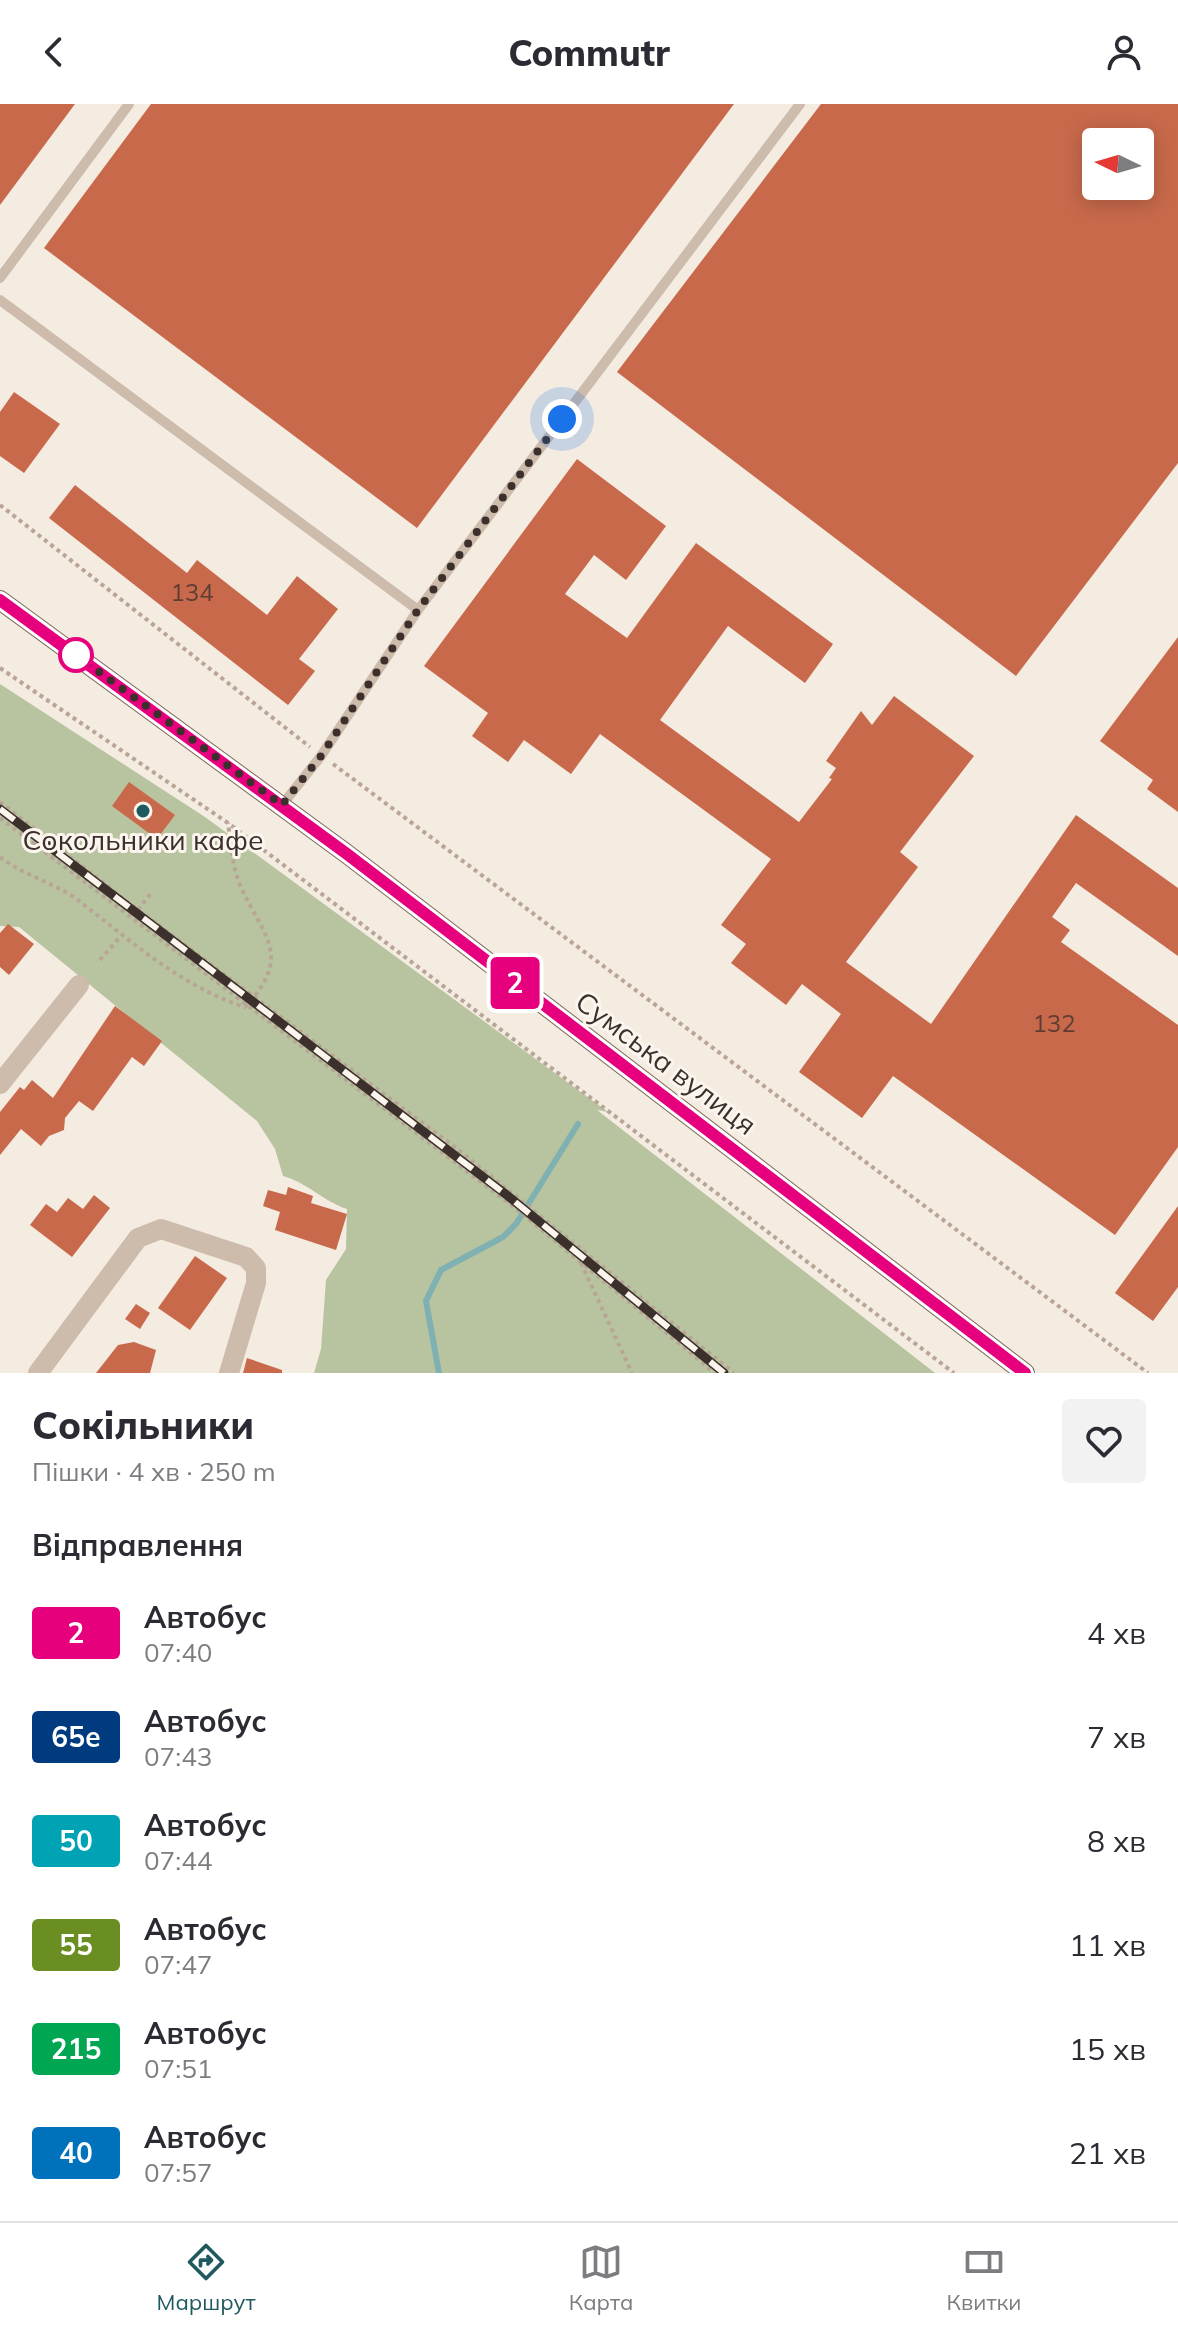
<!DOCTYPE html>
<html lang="uk">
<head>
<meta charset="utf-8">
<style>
	body { margin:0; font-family:Mulish,sans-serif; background:#f2f2f3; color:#2b2b33; height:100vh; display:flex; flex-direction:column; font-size:30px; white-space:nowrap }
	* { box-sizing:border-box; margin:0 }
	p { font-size:26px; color:#7c7c81 }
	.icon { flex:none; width:44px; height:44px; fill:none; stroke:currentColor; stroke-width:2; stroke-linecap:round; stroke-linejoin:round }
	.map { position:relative; height:1269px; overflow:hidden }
	.sheet { display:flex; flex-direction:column; background:#fff; flex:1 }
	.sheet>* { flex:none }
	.badge { padding:0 16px; border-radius:6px; font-size:28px; line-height:52px }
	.needle { width:52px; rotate:275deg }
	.controls { position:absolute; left:1082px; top:24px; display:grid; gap:16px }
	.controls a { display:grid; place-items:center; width:72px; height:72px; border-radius:8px; background:#fff; box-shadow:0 4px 20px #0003; font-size:40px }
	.you { position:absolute; width:40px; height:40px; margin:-20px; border:6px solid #fff; border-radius:50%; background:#1a73e8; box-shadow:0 0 0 12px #1a73e833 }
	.map>.badge { position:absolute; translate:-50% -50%; box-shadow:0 0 0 4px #fff }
	h2 { padding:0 32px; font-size:30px; line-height:72px }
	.round { display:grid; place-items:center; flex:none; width:84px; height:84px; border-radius:8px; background:#f2f2f3 }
	.overview { display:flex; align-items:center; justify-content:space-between; height:136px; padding:0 32px }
	h1 { font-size:38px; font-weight:800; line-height:60px }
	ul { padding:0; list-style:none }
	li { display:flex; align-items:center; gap:24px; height:104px; padding:0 32px }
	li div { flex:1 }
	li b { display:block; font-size:30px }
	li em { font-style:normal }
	li .badge { min-width:88px; font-weight:700; text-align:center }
	header { display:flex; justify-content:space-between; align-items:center; height:104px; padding:0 32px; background:#fff; font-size:36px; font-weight:800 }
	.tab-bar { display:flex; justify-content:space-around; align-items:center; height:112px; border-top:2px solid #e1e1e2; background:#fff; font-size:22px; color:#7c7c81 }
	.tab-bar a { display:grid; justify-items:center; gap:4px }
	.tab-bar .on { color:#1f5a5e }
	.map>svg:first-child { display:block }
	.green { fill:#b8c4a0 }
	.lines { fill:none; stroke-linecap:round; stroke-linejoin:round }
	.stream { stroke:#7fb0b2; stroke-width:6 }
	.building { fill:#c8694b; fill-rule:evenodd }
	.path { stroke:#b9a596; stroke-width:4; stroke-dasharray:4 4; stroke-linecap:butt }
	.lane { stroke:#cdbbac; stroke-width:10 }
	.street { stroke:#cdbbac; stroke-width:20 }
	.primary { stroke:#7d675c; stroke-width:20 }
	.rail-casing { stroke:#3b302b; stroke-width:9 }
	.rail { stroke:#fbf5ee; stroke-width:6; stroke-dasharray:18; stroke-linecap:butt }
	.line-casing { stroke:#fff; stroke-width:18 }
	.line { stroke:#e6007e; stroke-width:12 }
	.walk { stroke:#3b302b; stroke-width:8; stroke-dasharray:0 14.4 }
	.stop-dot { fill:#fff; stroke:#e6007e; stroke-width:4 }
	.poi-dot { fill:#1f5a5e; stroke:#fbf5ee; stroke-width:3 }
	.labels { text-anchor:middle; stroke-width:6; stroke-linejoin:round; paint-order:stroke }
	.number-label { font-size:24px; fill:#5e3e33 }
	.poi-label { font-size:28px; fill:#3b302b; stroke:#fbf5ee }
	.street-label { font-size:28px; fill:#3b302b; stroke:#fbf5ee }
</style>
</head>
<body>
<header><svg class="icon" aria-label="back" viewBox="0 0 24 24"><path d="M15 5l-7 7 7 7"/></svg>Commutr<svg class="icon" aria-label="person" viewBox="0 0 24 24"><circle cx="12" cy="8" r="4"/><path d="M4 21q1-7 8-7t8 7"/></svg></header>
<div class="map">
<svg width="1178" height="1269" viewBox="0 0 1178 1269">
	<rect width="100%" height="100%" fill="#f4ebe1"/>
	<path class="green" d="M 0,580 L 205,713 L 608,1008 L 597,1006 L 935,1269 L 314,1269 L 321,1245 L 326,1176 L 346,1145 L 347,1105 C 323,1097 308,1079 283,1072 L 275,1045 L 257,1017 L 19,823 L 0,822 Z"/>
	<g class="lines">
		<path class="stream" d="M 439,1269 L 426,1197 L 441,1166 L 503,1133 L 516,1120 L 578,1020"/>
	</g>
	<g class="building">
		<path d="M 0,0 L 75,0 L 0,101 Z"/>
		<path d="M 151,0 L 734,0 L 417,424 L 44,144 Z"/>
		<path d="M 821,0 L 1178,0 L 1178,359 L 1016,572 L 617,268 ZM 1096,38 L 1140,38 L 1140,82 L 1096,82 Z"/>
		<path d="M 14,288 L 60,320 L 24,369 L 0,352 L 0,308 Z"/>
		<path d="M 577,355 L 666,422 L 626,476 L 594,451 L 565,490 L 627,534 L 696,439 L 833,540 L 805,579 L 728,522 L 660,616 L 799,718 L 832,675 L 829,674 L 836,664 L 826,657 L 861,607 L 872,621 L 894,592 L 974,652 L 900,748 L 918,763 L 846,858 L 931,920 L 1076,711 L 1178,784 L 1178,852 L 1076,779 L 1052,813 L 1070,826 L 1061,838 L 1178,921 L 1178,1043 L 1115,1131 L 893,972 L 862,1014 L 799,968 L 841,910 L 802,880 L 786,901 L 731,859 L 746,840 L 721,821 L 771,755 L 600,630 L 571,670 L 524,636 L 508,658 L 472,632 L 488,609 L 424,562 Z"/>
		<path d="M 75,381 L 187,469 L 197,456 L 267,511 L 297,472 L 338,505 L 299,555 L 315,567 L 288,601 L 49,414 Z"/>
		<path d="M 1178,533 L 1178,708 L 1147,685 L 1153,676 L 1100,637 Z"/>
		<path d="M 129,678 L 175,711 L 157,735 L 112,702 Z"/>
		<path d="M 8,820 L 34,840 L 9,871 L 0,863 L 0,829 Z"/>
		<path d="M 115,902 L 162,937 L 144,962 L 132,953 L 93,1007 L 79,997 L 65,1014 L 64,1026 L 49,1032 L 41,1042 L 21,1025 L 0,1051 L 0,1008 L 20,983 L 24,986 L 32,976 L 53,994 Z"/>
		<path d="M 288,1083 L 313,1092 L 311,1099 L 347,1110 L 336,1146 L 275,1126 L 280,1108 L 263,1102 L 268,1086 L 286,1091 Z"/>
		<path d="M 94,1091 L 110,1104 L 72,1153 L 30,1121 L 46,1100 L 57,1108 L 68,1094 L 83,1105 Z"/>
		<path d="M 1178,1102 L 1178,1183 L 1153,1217 L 1115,1189 Z"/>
		<path d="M 195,1152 L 227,1174 L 190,1226 L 158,1204 Z"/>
		<path d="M 136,1200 L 150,1209 L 140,1225 L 125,1215 Z"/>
		<path d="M 134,1238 L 156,1246 L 150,1269 L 96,1269 L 118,1241 Z"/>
		<path d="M 247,1254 L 282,1266 L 282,1269 L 243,1269 Z"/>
	</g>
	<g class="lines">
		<g class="path">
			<path d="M 0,401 L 310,643"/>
			<path d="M 0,564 L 228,719 L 954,1269"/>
			<path d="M 333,660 L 1148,1269"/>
			<path d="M 0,698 L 138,806 L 456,1044 L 734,1269"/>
			<path d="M 0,714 L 514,1103 L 715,1269"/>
			<path d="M 0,753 C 23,771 52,778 75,794 C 128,834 179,882 245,903 C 294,851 263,833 240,781 C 232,762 231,739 228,719"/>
			<path d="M 138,806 L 151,789"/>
			<path d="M 100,856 L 120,833"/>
			<path d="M 581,1159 L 632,1269"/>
		</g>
		<g class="lane">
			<path d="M 0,174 L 129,0"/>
			<path d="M 0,196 L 418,506 L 321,652 L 282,701"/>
			<path d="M 418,506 L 800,0"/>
		</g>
		<g class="street">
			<path d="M 0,980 L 79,881"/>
			<path d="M 38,1269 L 138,1134 L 161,1125 L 246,1153 L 256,1164 L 256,1179 L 229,1269"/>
		</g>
		<path class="primary" d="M 0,496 L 347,750 L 1025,1269"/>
		<defs>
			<path id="rail" d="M 0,705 L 508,1092 L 724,1269"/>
		</defs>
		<use href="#rail" class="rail-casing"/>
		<use href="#rail" class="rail"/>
	</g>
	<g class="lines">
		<defs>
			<path id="line" d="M 0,496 L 347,750 L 1025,1269"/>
		</defs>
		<use href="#line" class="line-casing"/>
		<use href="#line" class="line"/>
		<path class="walk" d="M 76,551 L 282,701 L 321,652 L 418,506 L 562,315"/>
	</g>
	<circle class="stop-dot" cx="76" cy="551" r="16"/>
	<circle class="poi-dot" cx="143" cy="707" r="8"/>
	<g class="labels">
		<g class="number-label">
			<text x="192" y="497">134</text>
			<text x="1054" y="928">132</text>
		</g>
		<g class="poi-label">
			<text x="143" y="746">Сокольники кафе</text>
		</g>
		<g class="street-label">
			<text transform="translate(666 959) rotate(37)" y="10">Сумська вулиця</text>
		</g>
	</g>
</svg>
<div class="controls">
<a><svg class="needle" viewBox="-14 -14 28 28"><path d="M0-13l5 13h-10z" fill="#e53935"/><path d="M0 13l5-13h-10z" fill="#7c7c81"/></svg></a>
</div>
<div class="you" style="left:562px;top:315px"></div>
<b class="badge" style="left:515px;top:879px;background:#e6007e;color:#fff">2</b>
</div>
<section class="sheet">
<div class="overview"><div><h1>Сокільники</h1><p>Пішки · 4 хв · 250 m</p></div><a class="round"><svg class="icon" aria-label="heart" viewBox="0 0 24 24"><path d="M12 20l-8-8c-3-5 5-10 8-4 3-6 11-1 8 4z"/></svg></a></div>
<h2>Відправлення</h2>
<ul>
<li><span class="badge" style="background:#e6007e;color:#fff">2</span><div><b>Автобус</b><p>07:40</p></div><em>4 хв</em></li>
<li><span class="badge" style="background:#003b80;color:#fff">65е</span><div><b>Автобус</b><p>07:43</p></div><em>7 хв</em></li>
<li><span class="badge" style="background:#00a3b4;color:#fff">50</span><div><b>Автобус</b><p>07:44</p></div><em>8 хв</em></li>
<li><span class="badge" style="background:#6b8e23;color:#fff">55</span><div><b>Автобус</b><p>07:47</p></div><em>11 хв</em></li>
<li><span class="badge" style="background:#00a651;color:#fff">215</span><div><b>Автобус</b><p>07:51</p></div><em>15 хв</em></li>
<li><span class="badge" style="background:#0072bc;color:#fff">40</span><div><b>Автобус</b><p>07:57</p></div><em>21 хв</em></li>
</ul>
</section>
<nav class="tab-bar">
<a class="on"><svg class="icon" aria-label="directions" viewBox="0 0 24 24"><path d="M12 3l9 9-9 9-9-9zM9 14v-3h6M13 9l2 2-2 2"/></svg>Маршрут</a>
<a><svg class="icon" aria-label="map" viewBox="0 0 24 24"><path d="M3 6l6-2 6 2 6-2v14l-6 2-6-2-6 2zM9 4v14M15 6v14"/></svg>Карта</a>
<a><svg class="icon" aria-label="tickets" viewBox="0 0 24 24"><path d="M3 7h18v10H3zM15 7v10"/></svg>Квитки</a>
</nav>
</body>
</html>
